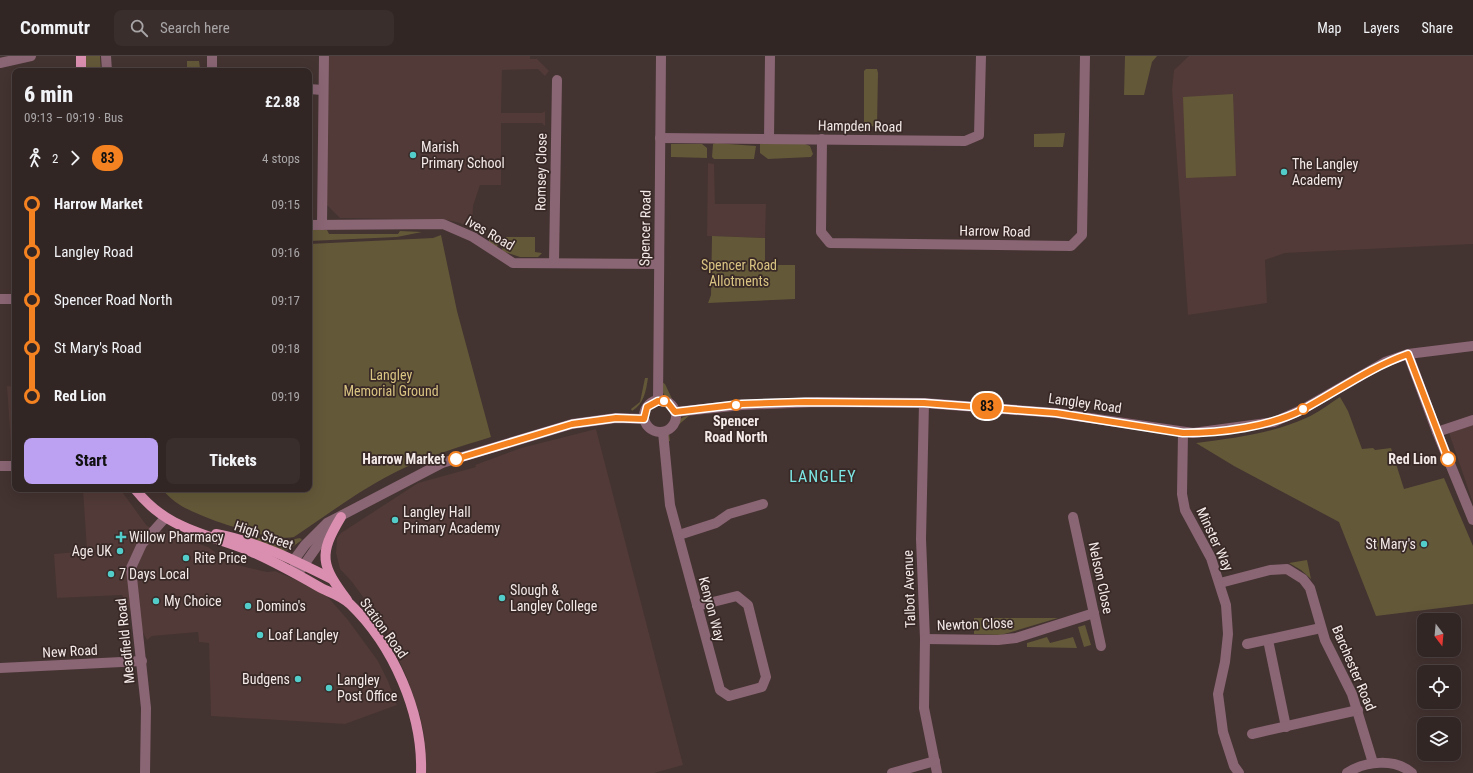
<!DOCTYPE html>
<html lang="en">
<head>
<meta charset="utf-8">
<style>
	body { margin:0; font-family:"Roboto Condensed",sans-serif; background:#3a2e2d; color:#f1f3f6; height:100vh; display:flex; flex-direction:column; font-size:15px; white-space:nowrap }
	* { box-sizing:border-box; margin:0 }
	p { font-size:13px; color:#a8a5a7 }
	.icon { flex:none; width:22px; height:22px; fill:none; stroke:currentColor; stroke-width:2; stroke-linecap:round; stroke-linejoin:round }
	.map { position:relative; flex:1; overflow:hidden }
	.sheet { position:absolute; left:12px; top:12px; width:300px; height:424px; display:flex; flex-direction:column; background:#322625; border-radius:8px; box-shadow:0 4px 16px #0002,0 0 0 1px #4d4342 }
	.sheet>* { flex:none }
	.badge { padding:0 8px; border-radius:13px; font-size:14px; line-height:26px }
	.needle { width:26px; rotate:164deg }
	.tools { position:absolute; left:1417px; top:557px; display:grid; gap:8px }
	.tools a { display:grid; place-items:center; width:44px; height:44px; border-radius:8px; background:#322625; box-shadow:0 4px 16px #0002,0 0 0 1px #4d4342; font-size:20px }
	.map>.badge { position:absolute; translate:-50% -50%; box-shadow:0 0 0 2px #fff }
	.legs { display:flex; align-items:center; gap:6px; height:44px; padding:0 12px; font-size:13px }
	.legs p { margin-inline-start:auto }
	.summary { display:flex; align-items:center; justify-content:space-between; height:68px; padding:0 12px }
	h1 { font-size:22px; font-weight:800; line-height:30px }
	.button { display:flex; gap:8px; margin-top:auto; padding:8px 12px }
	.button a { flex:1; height:46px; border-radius:8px; background:#bca0f2; color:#111; font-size:16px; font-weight:800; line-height:46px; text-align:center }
	.button a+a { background:#3a2e2d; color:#f1f3f6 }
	ul { padding:0 12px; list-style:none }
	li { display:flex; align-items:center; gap:14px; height:48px; font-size:15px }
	li i { display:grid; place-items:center; width:6px; height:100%; margin:0 5px; background:currentColor }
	li i::after { content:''; width:10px; height:10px; margin:-5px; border:3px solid; border-radius:50%; background:#322625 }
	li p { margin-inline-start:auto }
	li:first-child i { background:linear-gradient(#0000 50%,currentColor 0) }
	li:last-child i { background:linear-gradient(currentColor 50%,#0000 0) }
	header { display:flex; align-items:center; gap:24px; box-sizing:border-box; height:56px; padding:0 20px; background:#322625; border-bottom:1px solid #4d4342 }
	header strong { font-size:19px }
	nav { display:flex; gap:22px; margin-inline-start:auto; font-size:14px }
	.search { width:280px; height:36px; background:#3a2e2d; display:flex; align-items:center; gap:10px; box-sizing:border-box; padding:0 14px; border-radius:8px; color:#a8a5a7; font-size:15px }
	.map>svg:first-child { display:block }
	.built { fill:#513a37 }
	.green { fill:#635838 }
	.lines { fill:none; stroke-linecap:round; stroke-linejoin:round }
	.minor { stroke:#8a6574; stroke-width:10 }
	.major { stroke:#db8fb0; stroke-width:10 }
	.line-1-casing { stroke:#fff; stroke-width:9 }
	.line-1 { stroke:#f58220; stroke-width:6 }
	.poi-dot { fill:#53cdca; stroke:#382927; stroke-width:1.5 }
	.stop-1-dot { fill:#fff; stroke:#f58220; stroke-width:2 }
	.labels { text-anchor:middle; stroke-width:3.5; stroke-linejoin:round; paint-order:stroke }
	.street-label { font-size:14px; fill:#f3e9e7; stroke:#382927 }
	.poi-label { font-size:14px; fill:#f3e9e7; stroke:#382927; text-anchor:start }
	.park-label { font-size:14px; fill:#d8c382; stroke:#382927 }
	.stop-label { font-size:14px; font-weight:bold; fill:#f3e9e7; stroke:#382927; text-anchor:end }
	.quarter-label { font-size:16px; letter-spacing:1px; fill:#7ce7e4; stroke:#382927 }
</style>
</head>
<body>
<header>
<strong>Commutr</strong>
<div class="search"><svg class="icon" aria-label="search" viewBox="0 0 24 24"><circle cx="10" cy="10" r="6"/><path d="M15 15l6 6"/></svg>Search here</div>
<nav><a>Map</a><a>Layers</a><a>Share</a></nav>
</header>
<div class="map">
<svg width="1473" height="717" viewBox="0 0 1473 717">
	<rect width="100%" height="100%" fill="#433331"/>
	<g class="built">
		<path d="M 327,0 L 530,0 L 530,3 L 537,3 L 549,15 L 545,20 L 538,13 L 502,14 L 501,57 L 542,57 L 545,55 L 545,70 L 542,67 L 501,67 L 501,129 L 480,129 L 473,150 L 472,173 L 460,167 L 447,164 L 340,162 L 325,147 Z"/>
		<path d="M 1189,0 L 1473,0 L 1473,188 L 1285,197 L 1265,204 L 1267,247 L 1188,259 L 1172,34 L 1174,14 Z"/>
		<path d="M 708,107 L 714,108 L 715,148 L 766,148 L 765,182 L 707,180 Z"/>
		<path d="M 7,330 L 15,331 L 15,388 L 11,388 Z"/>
		<path d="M 1473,369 L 1473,447 L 1449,377 Z"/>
		<path d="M 596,373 L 683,709 L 654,717 L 426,717 L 424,678 L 420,660 L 407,622 L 383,568 L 352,526 L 340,513 L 336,497 L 337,482 L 341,477 L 418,427 L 476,411 L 475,409 L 521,392 Z"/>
		<path d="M 83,433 L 120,433 L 147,470 L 208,491 L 215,496 L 216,504 L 267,516 L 275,515 L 306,528 L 327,540 L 348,564 L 378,605 L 388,625 L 397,649 L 345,668 L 211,660 L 209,587 L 199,586 L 198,576 L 152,580 L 147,584 L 122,539 L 57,542 L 54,498 L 87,495 Z"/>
	</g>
	<g class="green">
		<path d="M 86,0 L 100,0 L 101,15 L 86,15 Z"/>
		<path d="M 1125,0 L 1157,0 L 1152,6 L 1144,39 L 1124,39 Z"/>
		<path d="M 187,5 L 199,5 L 200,12 L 187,11 Z"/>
		<path d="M 866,13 L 877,13 L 878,17 L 877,71 L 864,69 L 864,15 Z"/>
		<path d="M 1233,38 L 1236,120 L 1186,122 L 1183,41 Z"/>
		<path d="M 1065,77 L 1063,91 L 1034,91 L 1034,78 Z"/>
		<path d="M 716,87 L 756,90 L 754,103 L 714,103 L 712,101 L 713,88 Z"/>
		<path d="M 671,88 L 702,88 L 707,92 L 707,102 L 671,101 Z"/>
		<path d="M 760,88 L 805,88 L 810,90 L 813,98 L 811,101 L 768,103 L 760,97 Z"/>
		<path d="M 309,173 L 327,174 L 329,178 L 398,178 L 400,175 L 422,176 L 397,181 L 309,185 Z"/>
		<path d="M 441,179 L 457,255 L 491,381 C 462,390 432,399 404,412 C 365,430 330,457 294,481 C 271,486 201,462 180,449 C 173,445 167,438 161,433 L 309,433 L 309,188 L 433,182 Z"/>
		<path d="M 712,180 L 765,182 L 765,209 L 795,209 L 795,243 L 708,247 L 711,239 Z"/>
		<path d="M 489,181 L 496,181 L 498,184 L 497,193 L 489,187 Z"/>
		<path d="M 506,181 L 535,181 L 535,196 L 542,197 L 538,201 L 520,201 L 502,195 L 503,186 Z"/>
		<path d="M 645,322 L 648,322 C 646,335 644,348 632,355 L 631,353 L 640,346 Z"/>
		<path d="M 660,325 L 665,328 L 674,347 C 663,341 662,336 660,325 Z"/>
		<path d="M 1340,341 L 1348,355 L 1362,393 L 1373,392 L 1375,394 L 1391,392 L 1404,433 L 1444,422 L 1473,490 L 1473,548 L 1376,560 L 1339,466 L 1234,410 L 1196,387 C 1234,382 1271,378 1306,362 C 1318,357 1329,348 1340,341 Z"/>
		<path d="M 690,359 L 669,377 L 670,385 L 665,386 C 668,372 676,362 690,359 Z"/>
		<path d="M 246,479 L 279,486 L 300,482 L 302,484 L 288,494 L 283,495 L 245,481 Z"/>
		<path d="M 1307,504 L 1311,523 L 1301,514 L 1289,507 Z"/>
		<path d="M 974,562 L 1058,562 L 1001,579 L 974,578 Z"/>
		<path d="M 1085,569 L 1091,589 L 1084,591 L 1078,571 Z"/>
		<path d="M 1047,581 L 1050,587 L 1073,581 L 1077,592 L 1027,591 L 1027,587 Z"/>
	</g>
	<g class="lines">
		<g class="minor">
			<path d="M 106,0 L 107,15"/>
			<path d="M 212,0 L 212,15"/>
			<path d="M 0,7 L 31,0"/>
			<path d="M 309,33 L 323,34"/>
			<path d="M 660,82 L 965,85 L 979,79 L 981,0"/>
			<path d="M 769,83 L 770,0"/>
			<path d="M 822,83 L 821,176 L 830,187 L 1071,190 L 1082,179 L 1085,0"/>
			<path d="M 309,169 L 443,168 L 473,181 L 513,207 L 659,208"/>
			<path d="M 322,169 L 324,0"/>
			<path d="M 554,207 L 557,24"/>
			<path d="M 0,243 L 15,243"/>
			<path d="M 1408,298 L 1437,376 L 1473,464"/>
			<circle cx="660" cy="360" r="16"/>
			<path d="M 658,345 L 661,0"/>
			<path d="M 924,347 L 921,483 L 925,583 L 924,652 L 937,717"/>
			<path d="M 675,356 L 742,349 L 817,346 L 924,347 L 1056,357 L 1193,377 L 1274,366 L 1303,353 L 1385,306 L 1408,298 L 1473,290"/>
			<path d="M 663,376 L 670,449 L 720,634 L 729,640 L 762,631 L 766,621 L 748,549 L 737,540 L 697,550"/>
			<path d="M 1437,376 L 1473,364"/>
			<path d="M 1183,377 L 1182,438 L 1185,454 L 1211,502 L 1226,549 L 1228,578 L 1225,606 L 1218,638 L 1223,676 L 1234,710 L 1239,717"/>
			<path d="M 0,410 L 15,410"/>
			<path d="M 1073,461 L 1101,590"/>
			<path d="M 679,479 L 716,467 L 729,458 L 763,448"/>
			<path d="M 296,512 L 294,504 L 305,489 L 327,467 L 442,407 L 572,368 L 616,362 L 644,363"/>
			<path d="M 299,516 L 332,469"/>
			<path d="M 1220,527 L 1270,514 L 1287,513 L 1303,523 L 1310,532 L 1325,584 L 1352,638 L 1373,707"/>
			<path d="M 925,583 L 998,584 L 1016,582 L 1094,557"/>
			<path d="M 1268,584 L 1286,671"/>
			<path d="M 1247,588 L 1321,572"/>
			<path d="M 0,612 L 142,605"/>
			<path d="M 1252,678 L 1358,654"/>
			<path d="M 145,717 L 146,652 L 131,512 L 142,488 L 165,462"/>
			<path d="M 892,717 L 935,705"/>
			<path d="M 1347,717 C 1365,705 1395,702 1412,717"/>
		</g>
		<g class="major">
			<path d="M 81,0 L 81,15"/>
			<path d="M 135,433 C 167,474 205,477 250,495 C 276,506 300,520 323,533 C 332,537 343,541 350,548 C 393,589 423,657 421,717"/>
			<path d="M 341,461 C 318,499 321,509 347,544"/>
			<path d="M 216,478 C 258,486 294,504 332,523"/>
		</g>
	</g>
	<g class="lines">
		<defs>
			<path id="line-1" d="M 456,403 L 572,368 L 616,362 L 644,363 L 647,351 L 658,345 L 668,347 L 675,356 L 742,348 L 805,346 L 924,347 L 1056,357 L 1183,377 C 1221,377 1270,371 1304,353 C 1339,334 1371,311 1408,298 L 1448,403"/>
		</defs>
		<use href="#line-1" class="line-1-casing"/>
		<use href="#line-1" class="line-1"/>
	</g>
	<g class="poi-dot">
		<circle cx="413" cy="99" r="4"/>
		<circle cx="1284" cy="116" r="4"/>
		<circle cx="395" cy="464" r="4"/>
		<path d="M119 475h4v4h4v4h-4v4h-4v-4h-4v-4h4z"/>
		<circle cx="1424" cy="488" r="4"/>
		<circle cx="120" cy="495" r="4"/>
		<circle cx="186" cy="502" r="4"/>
		<circle cx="111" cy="518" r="4"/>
		<circle cx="502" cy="542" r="4"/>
		<circle cx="156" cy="545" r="4"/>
		<circle cx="248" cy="550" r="4"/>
		<circle cx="260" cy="579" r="4"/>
		<circle cx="298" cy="623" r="4"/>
		<circle cx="329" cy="632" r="4"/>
	</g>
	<g class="stop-1-dot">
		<circle cx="664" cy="345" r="5"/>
		<circle cx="736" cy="349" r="5"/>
		<circle cx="1303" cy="353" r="5"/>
		<circle cx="456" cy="403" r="7"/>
		<circle cx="1448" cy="403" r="7"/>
	</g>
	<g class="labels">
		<g class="street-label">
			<text transform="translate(860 70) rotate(1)" y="5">Hampden Road</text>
			<text transform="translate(541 116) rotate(-89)" y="5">Romsey Close</text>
			<text transform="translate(645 172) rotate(-89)" y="5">Spencer Road</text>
			<text transform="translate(995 175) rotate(1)" y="5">Harrow Road</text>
			<text transform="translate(490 177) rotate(30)" y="5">Ives Road</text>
			<text transform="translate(1085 347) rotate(8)" y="5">Langley Road</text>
			<text transform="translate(264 479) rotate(19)" y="5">High Street</text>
			<text transform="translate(1215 483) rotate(65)" y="5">Minster Way</text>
			<text transform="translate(1101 522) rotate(78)" y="5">Nelson Close</text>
			<text transform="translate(909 533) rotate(-92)" y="5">Talbot Avenue</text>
			<text transform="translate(712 553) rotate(75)" y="5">Kenyon Way</text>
			<text transform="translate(975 568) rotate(-2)" y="5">Newton Close</text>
			<text transform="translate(384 572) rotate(54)" y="5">Station Road</text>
			<text transform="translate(125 585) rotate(-96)" y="5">Meadfield Road</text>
			<text transform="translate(70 595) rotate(-3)" y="5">New Road</text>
			<text transform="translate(1354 612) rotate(67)" y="5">Barchester Road</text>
		</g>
		<g class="poi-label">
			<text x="421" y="96">Marish<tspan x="421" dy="16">Primary School</tspan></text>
			<text x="1292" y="113">The Langley<tspan x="1292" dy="16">Academy</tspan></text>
			<text x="403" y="461">Langley Hall<tspan x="403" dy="16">Primary Academy</tspan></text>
			<text x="129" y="486">Willow Pharmacy</text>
			<text x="1416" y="493" text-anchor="end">St Mary's</text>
			<text x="112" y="500" text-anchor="end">Age UK</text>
			<text x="194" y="507">Rite Price</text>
			<text x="119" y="523">7 Days Local</text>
			<text x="510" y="539">Slough &amp;<tspan x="510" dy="16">Langley College</tspan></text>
			<text x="164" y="550">My Choice</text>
			<text x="256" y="555">Domino's</text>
			<text x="268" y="584">Loaf Langley</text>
			<text x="290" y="628" text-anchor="end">Budgens</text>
			<text x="337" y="629">Langley<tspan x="337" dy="16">Post Office</tspan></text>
		</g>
		<g class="park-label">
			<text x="739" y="214">Spencer Road<tspan x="739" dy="16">Allotments</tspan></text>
			<text x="391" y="324">Langley<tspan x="391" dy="16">Memorial Ground</tspan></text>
		</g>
		<g class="stop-label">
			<text x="736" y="370" text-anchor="middle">Spencer<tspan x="736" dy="16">Road North</tspan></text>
			<text x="445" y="408">Harrow Market</text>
			<text x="1437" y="408">Red Lion</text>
		</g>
		<g class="quarter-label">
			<text x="823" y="426">LANGLEY</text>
		</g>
	</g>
</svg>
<div class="tools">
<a><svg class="needle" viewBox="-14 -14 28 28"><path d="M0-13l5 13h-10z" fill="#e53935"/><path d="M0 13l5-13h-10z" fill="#a8a5a7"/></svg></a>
<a><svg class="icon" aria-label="locate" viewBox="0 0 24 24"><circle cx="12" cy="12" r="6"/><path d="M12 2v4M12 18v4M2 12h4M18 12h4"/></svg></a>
<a><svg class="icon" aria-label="layers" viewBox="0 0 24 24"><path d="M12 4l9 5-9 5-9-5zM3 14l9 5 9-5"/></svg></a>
</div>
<b class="badge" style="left:987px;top:350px;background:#f58220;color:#111">83</b>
<section class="sheet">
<div class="summary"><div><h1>6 min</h1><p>09:13 – 09:19 · Bus</p></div><b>£2.88</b></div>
<div class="legs"><svg class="icon" aria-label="walk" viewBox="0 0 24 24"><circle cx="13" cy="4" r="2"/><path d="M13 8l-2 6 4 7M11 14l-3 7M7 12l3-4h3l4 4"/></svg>2<svg class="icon" aria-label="forward" viewBox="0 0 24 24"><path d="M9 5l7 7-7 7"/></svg><b class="badge" style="background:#f58220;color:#111">83</b><p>4 stops</p></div>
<ul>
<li><i style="color:#f58220"></i><b>Harrow Market</b><p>09:15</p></li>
<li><i style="color:#f58220"></i><span>Langley Road</span><p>09:16</p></li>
<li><i style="color:#f58220"></i><span>Spencer Road North</span><p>09:17</p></li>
<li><i style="color:#f58220"></i><span>St Mary's Road</span><p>09:18</p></li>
<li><i style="color:#f58220"></i><b>Red Lion</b><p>09:19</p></li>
</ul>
<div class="button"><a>Start</a><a>Tickets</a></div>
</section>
</div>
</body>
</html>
